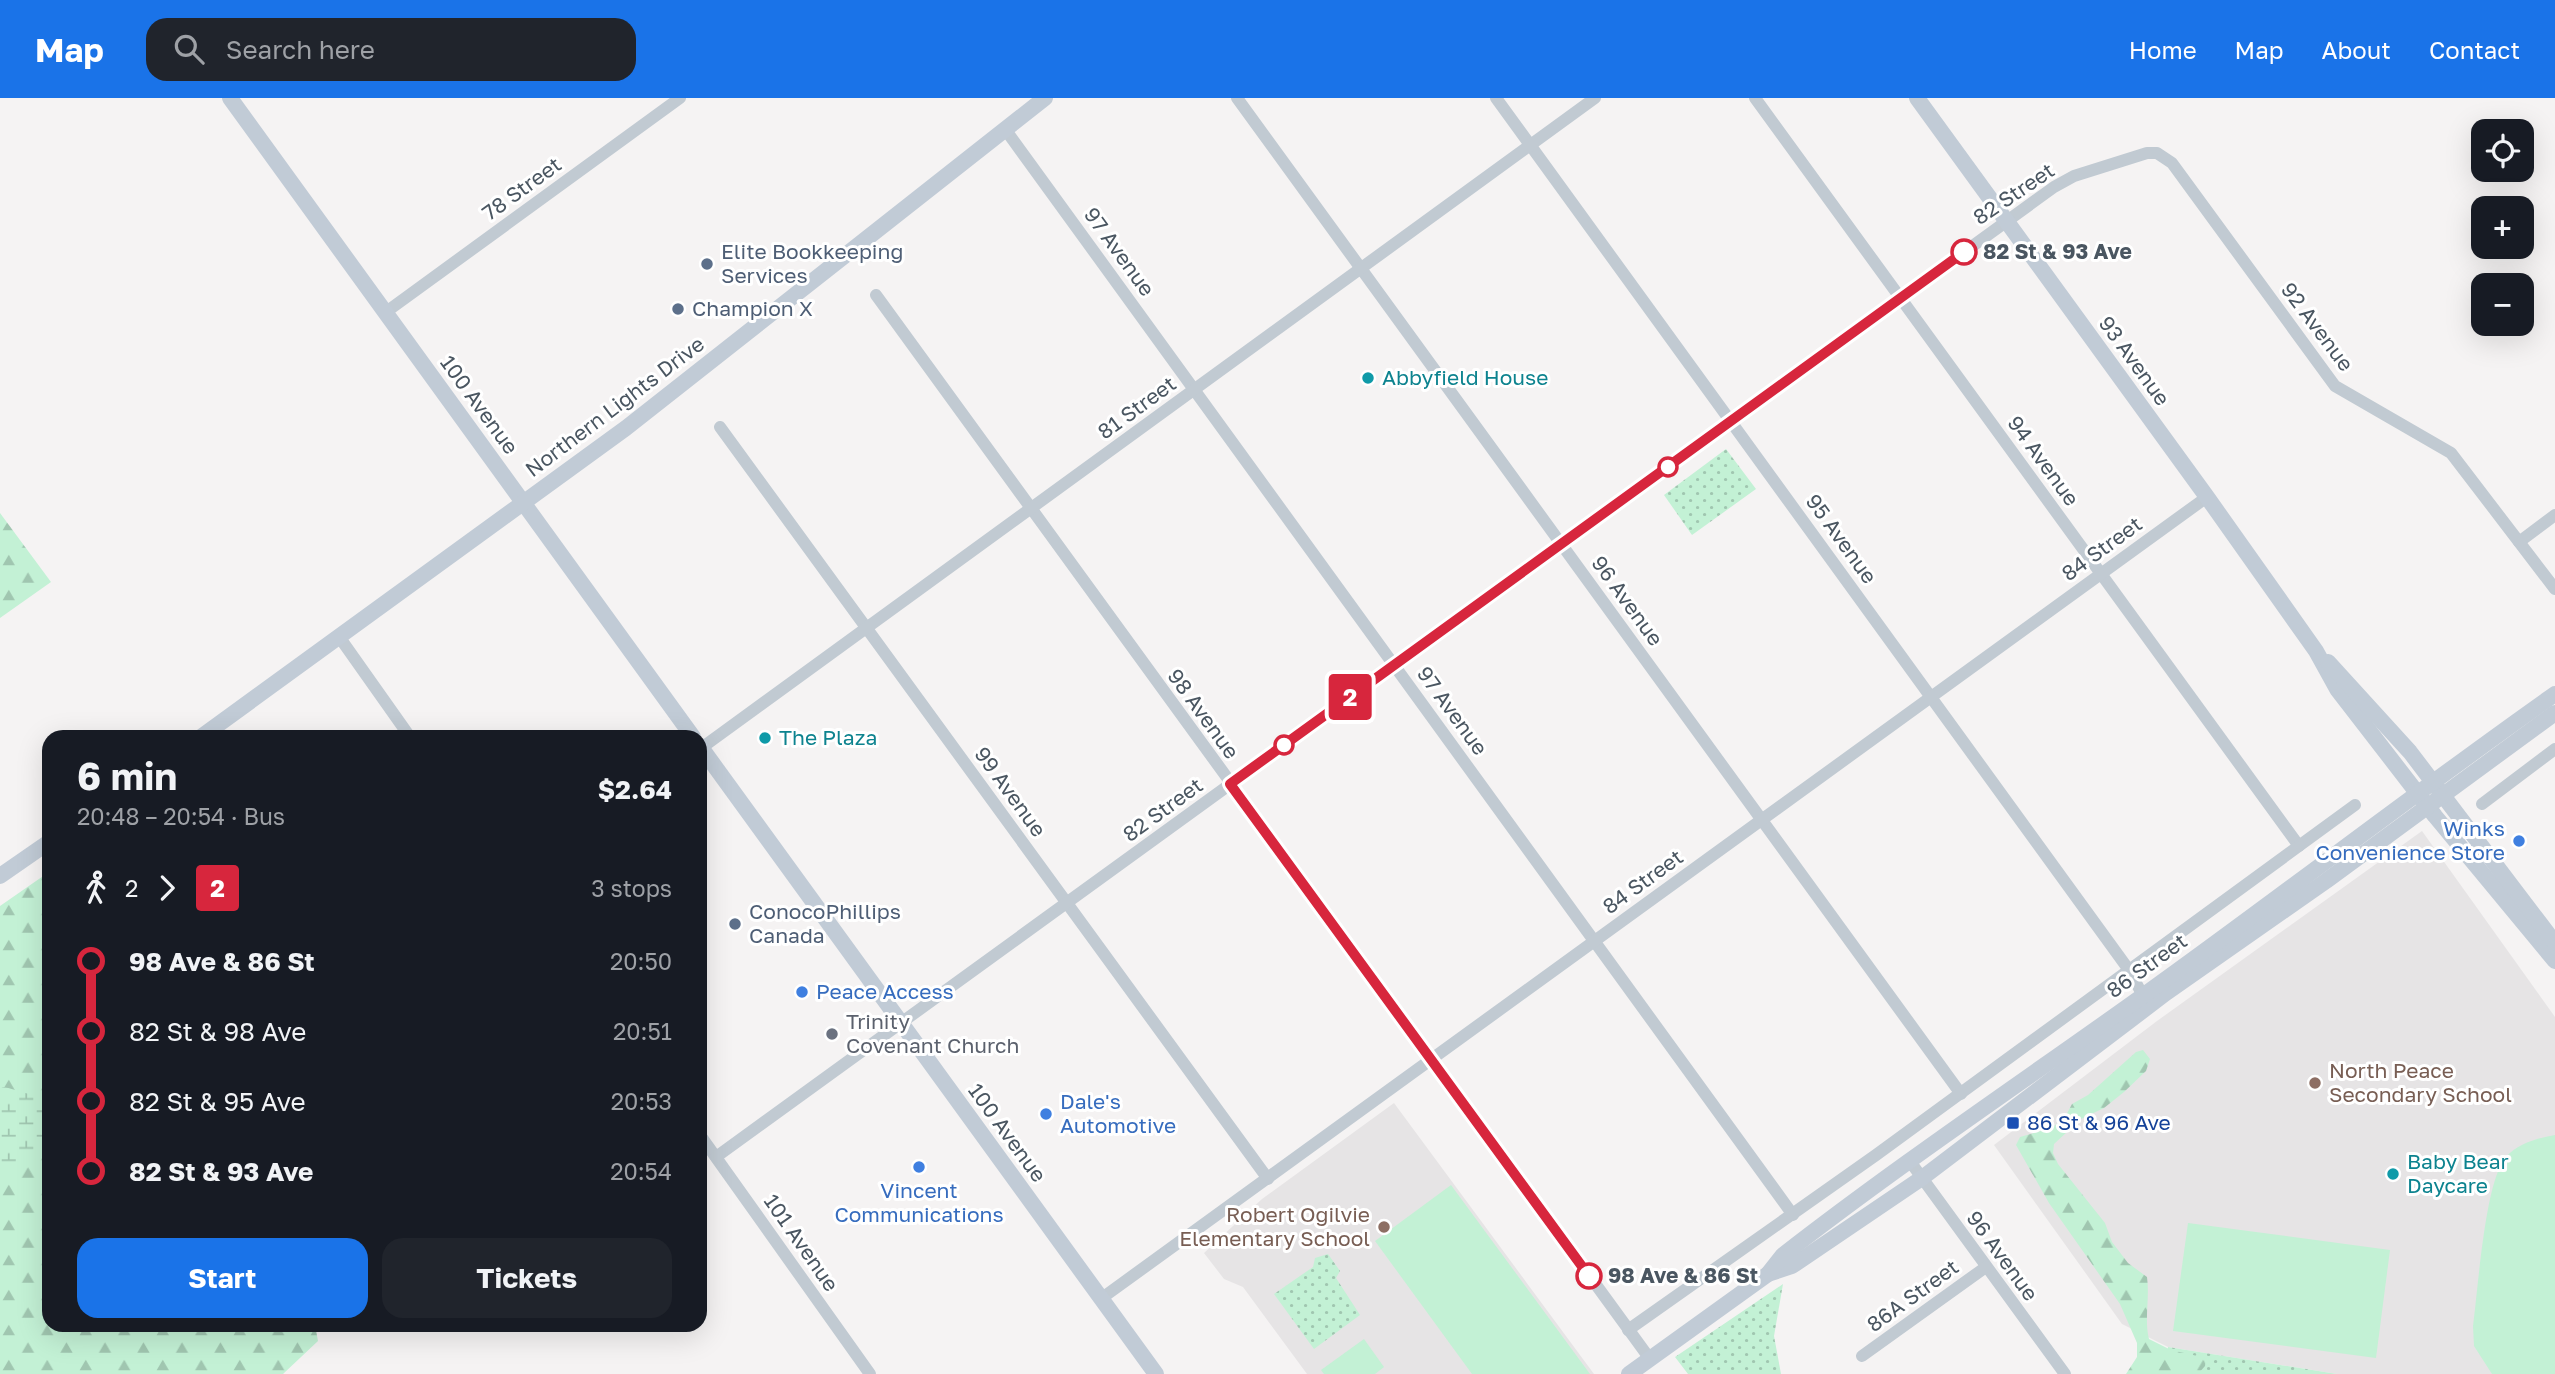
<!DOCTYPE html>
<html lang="en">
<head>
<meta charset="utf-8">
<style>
	body { margin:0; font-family:"Golos Text",sans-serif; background:#20242c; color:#f1f3f6; height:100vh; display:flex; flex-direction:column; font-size:26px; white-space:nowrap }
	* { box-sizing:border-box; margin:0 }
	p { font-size:23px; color:#9ea1a6 }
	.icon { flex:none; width:38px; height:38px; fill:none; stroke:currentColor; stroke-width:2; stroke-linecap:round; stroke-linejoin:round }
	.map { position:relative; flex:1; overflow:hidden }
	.details { position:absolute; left:42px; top:632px; width:665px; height:602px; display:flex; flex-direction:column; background:#171b24; border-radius:21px; box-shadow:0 7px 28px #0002 }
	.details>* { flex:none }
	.badge { padding:0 14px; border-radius:5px; font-size:24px; line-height:46px }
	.fabs { position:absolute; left:2471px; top:21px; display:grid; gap:14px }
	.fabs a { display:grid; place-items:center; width:63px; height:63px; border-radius:14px; background:#171b24; box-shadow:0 7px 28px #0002; font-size:35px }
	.map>.badge { position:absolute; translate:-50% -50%; box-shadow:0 0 0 4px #fff }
	.legs { display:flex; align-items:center; gap:10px; height:77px; padding:0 35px; font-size:23px }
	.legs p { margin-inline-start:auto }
	.head { display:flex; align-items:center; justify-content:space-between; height:119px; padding:0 35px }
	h1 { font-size:38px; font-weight:700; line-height:52px }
	.cta { display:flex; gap:14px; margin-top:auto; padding:14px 35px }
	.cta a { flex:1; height:80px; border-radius:21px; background:#1a73e8; color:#fff; font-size:28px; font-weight:700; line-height:80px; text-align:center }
	.cta a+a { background:#20242c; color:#f1f3f6 }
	ul { padding:0 35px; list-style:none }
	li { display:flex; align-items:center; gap:24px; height:70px; font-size:26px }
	li i { display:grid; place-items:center; width:10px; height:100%; margin:0 9px; background:currentColor }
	li i::after { content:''; width:18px; height:18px; margin:-9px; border:5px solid; border-radius:50%; background:#171b24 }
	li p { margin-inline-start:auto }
	li:first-child i { background:linear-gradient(#0000 50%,currentColor 0) }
	li:last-child i { background:linear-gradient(currentColor 50%,#0000 0) }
	header { display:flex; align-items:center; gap:42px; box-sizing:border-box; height:98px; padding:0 35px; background:#1a73e8; color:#fff }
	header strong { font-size:33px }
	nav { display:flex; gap:38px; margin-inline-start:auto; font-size:24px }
	.search { width:490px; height:63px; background:#20242c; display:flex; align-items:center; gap:18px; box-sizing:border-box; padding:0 24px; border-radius:21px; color:#9ea1a6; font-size:26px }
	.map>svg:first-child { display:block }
	.education { fill:#e6e4e5 }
	.green { fill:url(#green-dots) }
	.forest { fill:url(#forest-firs) }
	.wetland { fill:url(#wetland-marsh) }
	.pitch { fill:#c3f1d5 }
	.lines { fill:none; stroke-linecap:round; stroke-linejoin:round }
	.minor { stroke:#c1cad2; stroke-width:12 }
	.secondary { stroke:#c1cbd6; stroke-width:16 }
	.line-1-casing { stroke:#fff; stroke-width:16 }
	.line-1 { stroke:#d7263d; stroke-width:10 }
	.stop-1-dot { fill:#fff; stroke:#d7263d; stroke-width:3.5 }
	.service-dot { fill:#5c6f8a; stroke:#fff; stroke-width:2.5 }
	.culture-dot { fill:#0f9aa8; stroke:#fff; stroke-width:2.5 }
	.shop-dot { fill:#3f7fe0; stroke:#fff; stroke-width:2.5 }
	.worship-dot { fill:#6b7280; stroke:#fff; stroke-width:2.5 }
	.education-dot { fill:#8d6e63; stroke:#fff; stroke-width:2.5 }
	.transit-dot { fill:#1a4fb4; stroke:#fff; stroke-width:2.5 }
	.labels { text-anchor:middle; stroke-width:6; stroke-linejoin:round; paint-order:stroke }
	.street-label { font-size:21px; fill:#4a5661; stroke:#fff }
	.service-label { font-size:21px; fill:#4e5e75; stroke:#fff; text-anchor:start }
	.stop-label { font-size:21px; font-weight:bold; fill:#4a5661; stroke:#fff; text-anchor:start }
	.culture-label { font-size:21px; fill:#0d838f; stroke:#fff; text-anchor:start }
	.shop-label { font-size:21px; fill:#366cbe; stroke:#fff; text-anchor:start }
	.worship-label { font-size:21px; fill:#5b616d; stroke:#fff; text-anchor:start }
	.education-label { font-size:21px; fill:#785e54; stroke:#fff; text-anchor:start }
	.transit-label { font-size:21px; fill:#164399; stroke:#fff; text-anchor:start }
</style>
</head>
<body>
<header>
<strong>Map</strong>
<div class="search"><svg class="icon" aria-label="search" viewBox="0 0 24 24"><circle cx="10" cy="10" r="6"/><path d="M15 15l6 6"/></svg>Search here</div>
<nav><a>Home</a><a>Map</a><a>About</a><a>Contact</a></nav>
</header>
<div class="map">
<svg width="2555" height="1276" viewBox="0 0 2555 1276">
	<defs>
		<pattern id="green-dots" width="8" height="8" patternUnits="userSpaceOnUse" patternTransform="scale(1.75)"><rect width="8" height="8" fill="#c3f1d5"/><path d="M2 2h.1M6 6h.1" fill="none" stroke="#a0c6b0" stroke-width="1.8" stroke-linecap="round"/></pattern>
		<pattern id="forest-firs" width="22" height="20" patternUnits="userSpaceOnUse" patternTransform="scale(1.75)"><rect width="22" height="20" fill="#c3f1d5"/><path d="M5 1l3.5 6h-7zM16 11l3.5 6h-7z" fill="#a0c6b0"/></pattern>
		<pattern id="wetland-marsh" width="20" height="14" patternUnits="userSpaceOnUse" patternTransform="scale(1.75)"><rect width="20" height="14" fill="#c3f1d5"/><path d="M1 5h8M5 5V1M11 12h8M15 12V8" fill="none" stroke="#a0c6b0"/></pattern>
	</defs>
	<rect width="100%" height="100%" fill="#f5f3f3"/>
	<g class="education">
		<path d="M 2422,733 L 2555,919 L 2555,1276 L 2337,1276 L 2168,1249 L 2122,1226 L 1994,1047 L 2157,923 Z"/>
		<path d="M 1394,1005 L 1594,1276 L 1307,1276 L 1243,1189 L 1224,1181 L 1204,1155 L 1262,1101 Z"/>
	</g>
	<g class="green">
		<path d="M 1726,351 L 1756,391 L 1692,437 L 1664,397 Z"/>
		<path d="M 1328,1156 L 1340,1173 L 1336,1180 L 1360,1217 L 1314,1251 L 1274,1196 L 1313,1169 L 1315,1160 Z"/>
		<path d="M 1783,1186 L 1774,1238 L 1781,1276 L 1688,1276 L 1675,1259 Z"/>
		<path d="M 2168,1249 L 2337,1276 L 2164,1276 Z"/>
	</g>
	<g class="forest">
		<path d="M 0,415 L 51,484 L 0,520 Z"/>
		<path d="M 49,774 L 49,1227 L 315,1227 L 318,1243 L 283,1276 L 0,1276 L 0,808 Z"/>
		<path d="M 2143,952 L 2150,961 L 2146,973 L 2124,994 L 2104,1010 L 2081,1021 L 2054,1046 L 2053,1055 L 2058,1066 L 2105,1125 L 2112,1144 L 2128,1165 L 2147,1179 C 2150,1201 2144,1221 2149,1241 L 2171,1252 L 2206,1260 L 2205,1268 L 2198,1276 L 2126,1276 L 2137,1259 L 2137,1245 L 2120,1206 L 2049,1105 L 2016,1047 L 2020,1039 L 2051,1030 L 2064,1021 L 2072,1006 L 2088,997 L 2136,954 Z"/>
	</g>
	<path class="wetland" d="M 5,989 L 49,1002 C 49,1049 34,1052 0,1079 L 0,990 Z"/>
	<g class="pitch">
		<path d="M 2555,1037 L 2555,1276 L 2492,1276 L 2474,1248 L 2473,1228 C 2478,1192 2485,1082 2506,1059 C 2518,1045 2538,1040 2555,1037 Z"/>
		<path d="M 1451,1087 L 1590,1276 L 1472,1276 L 1375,1143 Z"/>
		<path d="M 2188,1125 L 2390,1152 L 2376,1260 L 2173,1233 Z"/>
		<path d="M 1364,1241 L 1384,1269 L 1375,1276 L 1324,1276 L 1321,1272 Z"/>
	</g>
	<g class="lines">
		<g class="minor">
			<path d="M 1237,0 L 1961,996"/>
			<path d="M 1496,0 L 2129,872 L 2147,905"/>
			<path d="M 1755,0 L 2299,748"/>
			<path d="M 1005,31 L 1793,1117"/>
			<path d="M 876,197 L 1650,1261"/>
			<path d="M 386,214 L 680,0"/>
			<path d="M 720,329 L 1268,1081"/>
			<path d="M 2519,444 L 2555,417"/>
			<path d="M 340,540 L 410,639"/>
			<path d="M 700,651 L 1595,0"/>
			<path d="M 2482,706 L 2555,651"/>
			<path d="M 700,1037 L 870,1276"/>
			<path d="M 716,1059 L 2054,89 L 2074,78 L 2147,55 L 2157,55 L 2172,65 L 2335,288 L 2451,355 L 2555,491"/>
			<path d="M 1909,1062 L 2065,1276"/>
			<path d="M 1102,1200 L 2207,399"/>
			<path d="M 1628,1232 L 1876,1057 L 2355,707"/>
			<path d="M 1862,1258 L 1986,1169"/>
		</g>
		<g class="secondary">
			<path d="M 230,0 L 693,639"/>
			<path d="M 1917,0 L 2207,399 L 2316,553 L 2337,591 L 2435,718 L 2555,863"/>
			<path d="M 2328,564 L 2410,654 L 2555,845"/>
			<path d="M 201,639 L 626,330 L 1045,0"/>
			<path d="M 700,648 L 1156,1276"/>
			<path d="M 0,778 L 49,744"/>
			<path d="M 1768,1176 L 1792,1168 L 1922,1080 L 2166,895 L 2326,783 L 2555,615"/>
			<path d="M 1629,1276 L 1768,1176 L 1783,1157 C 1900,1066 2024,983 2144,897 C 2282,798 2416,694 2555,596"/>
		</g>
	</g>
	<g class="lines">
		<defs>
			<path id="line-1" d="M 1589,1178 L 1230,686 L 1964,154"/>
		</defs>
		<use href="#line-1" class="line-1-casing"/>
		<use href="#line-1" class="line-1"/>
	</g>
	<g class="stop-1-dot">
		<circle cx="1964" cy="154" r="12"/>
		<circle cx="1668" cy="369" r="9"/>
		<circle cx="1284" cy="647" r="9"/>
		<circle cx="1589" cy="1178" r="12"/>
	</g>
	<g class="service-dot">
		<circle cx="707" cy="166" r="7"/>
		<circle cx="678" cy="211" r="7"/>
		<circle cx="735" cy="826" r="7"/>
	</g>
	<g class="culture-dot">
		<circle cx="1368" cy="280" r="7"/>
		<circle cx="765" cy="640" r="7"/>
		<circle cx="2393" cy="1076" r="7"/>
	</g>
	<g class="shop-dot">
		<circle cx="2519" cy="743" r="7"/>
		<circle cx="802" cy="894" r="7"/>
		<circle cx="1046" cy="1016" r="7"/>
		<circle cx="919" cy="1069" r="7"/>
	</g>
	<circle class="worship-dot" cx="832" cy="936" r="7"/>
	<g class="education-dot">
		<circle cx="2315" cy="985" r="7"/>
		<circle cx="1384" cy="1129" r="7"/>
	</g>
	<rect class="transit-dot" x="2006" y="1018" width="14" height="14" rx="3.5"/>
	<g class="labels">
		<g class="street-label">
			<text transform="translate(522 91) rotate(-36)" y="7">78 Street</text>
			<text transform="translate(2014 96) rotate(-34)" y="7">82 Street</text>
			<text transform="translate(1119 154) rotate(54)" y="7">97 Avenue</text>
			<text transform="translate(2317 229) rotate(53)" y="7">92 Avenue</text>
			<text transform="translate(2134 263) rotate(54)" y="7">93 Avenue</text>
			<text transform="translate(479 307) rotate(54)" y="7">100 Avenue</text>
			<text transform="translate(615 309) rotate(-37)" y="7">Northern Lights Drive</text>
			<text transform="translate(1137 310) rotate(-36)" y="7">81 Street</text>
			<text transform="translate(2043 363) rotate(54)" y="7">94 Avenue</text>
			<text transform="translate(1841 441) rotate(54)" y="7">95 Avenue</text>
			<text transform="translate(2102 451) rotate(-36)" y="7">84 Street</text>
			<text transform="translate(1627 503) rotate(54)" y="7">96 Avenue</text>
			<text transform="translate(1452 613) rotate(54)" y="7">97 Avenue</text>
			<text transform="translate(1203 616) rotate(54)" y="7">98 Avenue</text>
			<text transform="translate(1010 694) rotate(54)" y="7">99 Avenue</text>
			<text transform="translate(1163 712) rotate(-36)" y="7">82 Street</text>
			<text transform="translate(1643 784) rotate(-36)" y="7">84 Street</text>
			<text transform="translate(2147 868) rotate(-36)" y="7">86 Street</text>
			<text transform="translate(1007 1035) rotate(54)" y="7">100 Avenue</text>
			<text transform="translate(801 1145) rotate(55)" y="7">101 Avenue</text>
			<text transform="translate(2002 1158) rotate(54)" y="7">96 Avenue</text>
			<text transform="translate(1913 1198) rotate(-36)" y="7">86A Street</text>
		</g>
		<g class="service-label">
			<text x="721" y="161">Elite Bookkeeping<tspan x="721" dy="24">Services</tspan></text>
			<text x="692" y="218">Champion X</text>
			<text x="749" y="821">ConocoPhillips<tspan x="749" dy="24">Canada</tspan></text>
		</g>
		<g class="stop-label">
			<text x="1983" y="161">82 St &amp; 93 Ave</text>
			<text x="1608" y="1185">98 Ave &amp; 86 St</text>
		</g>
		<g class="culture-label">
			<text x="1382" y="287">Abbyfield House</text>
			<text x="779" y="647">The Plaza</text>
			<text x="2407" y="1071">Baby Bear<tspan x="2407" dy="24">Daycare</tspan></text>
		</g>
		<g class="shop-label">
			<text x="2505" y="738" text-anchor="end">Winks<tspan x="2505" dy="24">Convenience Store</tspan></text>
			<text x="816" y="901">Peace Access</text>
			<text x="1060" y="1011">Dale's<tspan x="1060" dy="24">Automotive</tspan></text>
			<text x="919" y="1100" text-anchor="middle">Vincent<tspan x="919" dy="24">Communications</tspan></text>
		</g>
		<g class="worship-label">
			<text x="846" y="931">Trinity<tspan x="846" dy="24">Covenant Church</tspan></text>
		</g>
		<g class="education-label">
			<text x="2329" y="980">North Peace<tspan x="2329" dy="24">Secondary School</tspan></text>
			<text x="1370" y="1124" text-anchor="end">Robert Ogilvie<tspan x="1370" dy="24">Elementary School</tspan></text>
		</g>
		<g class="transit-label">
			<text x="2027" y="1032">86 St &amp; 96 Ave</text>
		</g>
	</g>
</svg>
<div class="fabs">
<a><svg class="icon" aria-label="locate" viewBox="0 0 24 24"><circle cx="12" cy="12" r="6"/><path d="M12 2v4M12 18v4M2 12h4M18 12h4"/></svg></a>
<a>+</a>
<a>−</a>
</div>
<b class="badge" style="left:1350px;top:599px;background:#d7263d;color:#fff">2</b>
<section class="details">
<div class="head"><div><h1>6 min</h1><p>20:48 – 20:54 · Bus</p></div><b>$2.64</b></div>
<div class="legs"><svg class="icon" aria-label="walk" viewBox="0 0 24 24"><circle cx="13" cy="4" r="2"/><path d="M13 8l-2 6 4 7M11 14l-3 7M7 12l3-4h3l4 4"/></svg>2<svg class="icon" aria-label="forward" viewBox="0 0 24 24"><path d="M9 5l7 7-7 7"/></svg><b class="badge" style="background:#d7263d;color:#fff">2</b><p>3 stops</p></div>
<ul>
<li><i style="color:#d7263d"></i><b>98 Ave &amp; 86 St</b><p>20:50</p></li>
<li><i style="color:#d7263d"></i><span>82 St &amp; 98 Ave</span><p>20:51</p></li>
<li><i style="color:#d7263d"></i><span>82 St &amp; 95 Ave</span><p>20:53</p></li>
<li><i style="color:#d7263d"></i><b>82 St &amp; 93 Ave</b><p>20:54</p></li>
</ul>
<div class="cta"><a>Start</a><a>Tickets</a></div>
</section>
</div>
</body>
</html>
